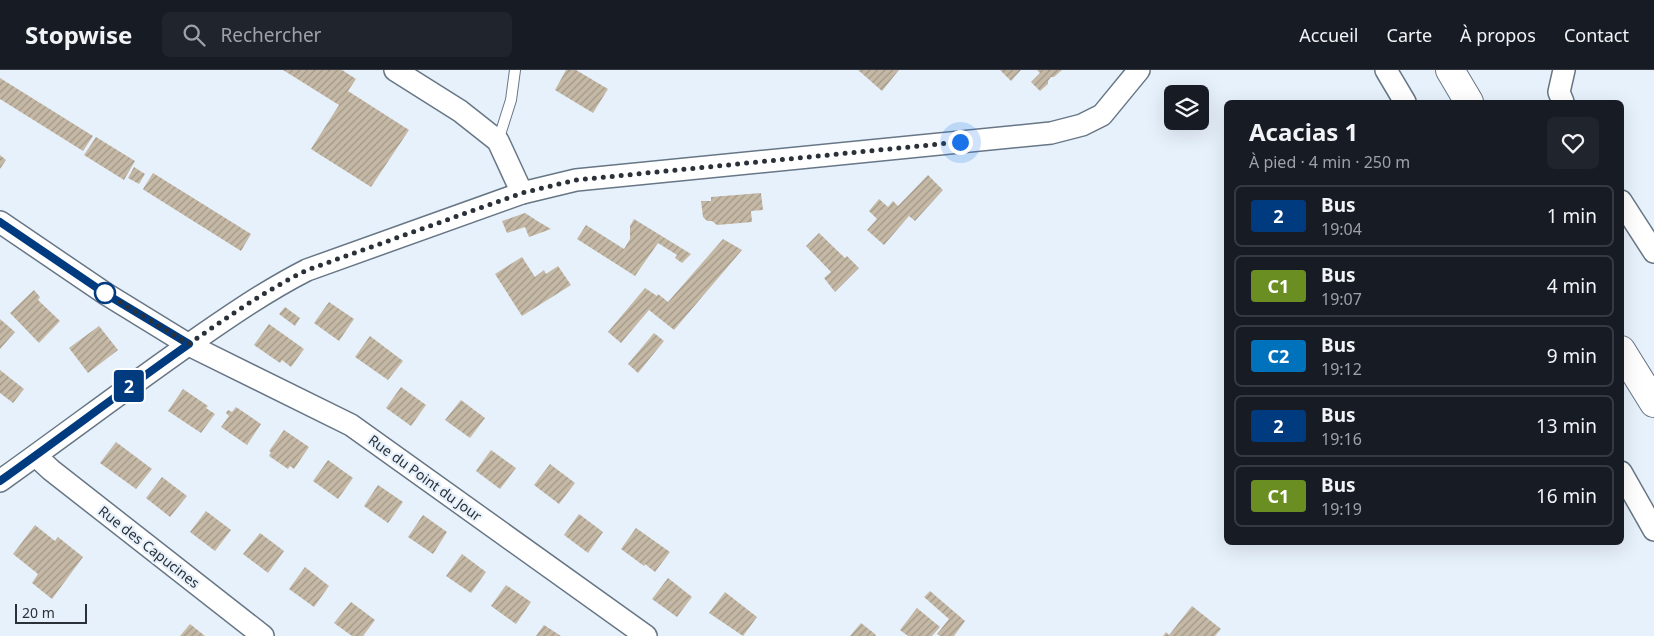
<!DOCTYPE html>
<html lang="fr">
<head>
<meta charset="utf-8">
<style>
	body { margin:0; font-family:"Noto Sans",sans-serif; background:#20242c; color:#f1f3f6; height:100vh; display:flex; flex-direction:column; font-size:19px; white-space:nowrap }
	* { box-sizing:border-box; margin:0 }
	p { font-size:16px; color:#9ea1a6 }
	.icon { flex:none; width:28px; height:28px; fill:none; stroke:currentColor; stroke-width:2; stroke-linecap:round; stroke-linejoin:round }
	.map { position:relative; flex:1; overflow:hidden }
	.details { position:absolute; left:1224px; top:30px; width:400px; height:445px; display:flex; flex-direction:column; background:#171b24; border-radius:8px; box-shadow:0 5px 20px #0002 }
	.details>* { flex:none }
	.badge { padding:0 10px; border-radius:4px; font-size:18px; line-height:32px }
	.buttons { position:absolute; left:1164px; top:15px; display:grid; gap:10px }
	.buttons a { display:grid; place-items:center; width:45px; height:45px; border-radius:8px; background:#171b24; box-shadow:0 5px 20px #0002; font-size:25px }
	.scale { position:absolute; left:15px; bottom:12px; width:72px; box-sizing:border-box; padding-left:5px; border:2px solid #2b3138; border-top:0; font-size:14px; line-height:18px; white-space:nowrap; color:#2b3138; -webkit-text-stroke:4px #e7f1fc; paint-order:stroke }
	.you { position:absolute; width:25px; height:25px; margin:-12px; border:4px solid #fff; border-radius:50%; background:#1a73e8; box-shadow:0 0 0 8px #1a73e833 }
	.map>.badge { position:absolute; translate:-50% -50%; box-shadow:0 0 0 2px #fff }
	.round { display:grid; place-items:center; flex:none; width:52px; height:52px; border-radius:8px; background:#20242c }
	.summary { display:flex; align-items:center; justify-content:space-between; height:85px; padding:0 25px }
	h1 { font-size:24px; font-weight:700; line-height:38px }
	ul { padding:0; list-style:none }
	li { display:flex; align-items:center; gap:15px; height:62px; margin:0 10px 8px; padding:0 15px; border:2px solid #363941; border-radius:8px }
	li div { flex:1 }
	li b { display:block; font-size:19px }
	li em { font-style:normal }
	li .badge { min-width:55px; font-weight:700; text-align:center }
	header { display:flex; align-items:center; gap:30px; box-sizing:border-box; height:70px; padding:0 25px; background:#171b24; border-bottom:1px solid #363941 }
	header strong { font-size:24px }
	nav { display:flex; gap:28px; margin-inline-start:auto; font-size:18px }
	.search { width:350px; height:45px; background:#20242c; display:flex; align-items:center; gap:12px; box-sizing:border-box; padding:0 18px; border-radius:8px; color:#9ea1a6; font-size:19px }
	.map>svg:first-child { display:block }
	.building { fill:url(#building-hatch) }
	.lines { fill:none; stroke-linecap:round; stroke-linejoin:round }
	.lane-casing { stroke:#677685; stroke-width:12 }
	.street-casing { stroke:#677685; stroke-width:24 }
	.primary-casing { stroke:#677685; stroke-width:30 }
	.lane { stroke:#fff; stroke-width:10 }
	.street { stroke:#fff; stroke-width:21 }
	.primary { stroke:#fff; stroke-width:28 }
	.line-casing { stroke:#fff; stroke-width:11 }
	.line { stroke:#003b80; stroke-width:8 }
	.walk { stroke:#2b3138; stroke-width:5; stroke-dasharray:0 9 }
	.stop-dot { fill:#fff; stroke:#003b80; stroke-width:2.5 }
	.labels { text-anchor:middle; stroke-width:4.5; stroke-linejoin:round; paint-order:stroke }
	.street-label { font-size:14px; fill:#2b3138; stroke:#e7f1fc }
</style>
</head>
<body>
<header>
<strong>Stopwise</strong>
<div class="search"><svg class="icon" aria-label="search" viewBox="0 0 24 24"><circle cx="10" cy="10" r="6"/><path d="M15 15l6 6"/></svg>Rechercher</div>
<nav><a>Accueil</a><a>Carte</a><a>À propos</a><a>Contact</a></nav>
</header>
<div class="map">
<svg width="1654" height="566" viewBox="0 0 1654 566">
	<defs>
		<pattern id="building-hatch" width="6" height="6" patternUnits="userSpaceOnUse" patternTransform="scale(1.25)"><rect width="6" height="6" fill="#c5b9a6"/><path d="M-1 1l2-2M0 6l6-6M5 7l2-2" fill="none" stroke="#a09788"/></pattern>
	</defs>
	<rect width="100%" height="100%" fill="#e7f1fc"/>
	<g class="building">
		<path d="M 283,0 L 342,0 L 356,9 L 348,21 L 409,60 L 371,117 L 311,79 L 339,35 Z"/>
		<path d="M 566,0 L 576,0 L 608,19 L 593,43 L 555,20 Z"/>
		<path d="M 858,0 L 899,0 L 882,21 Z"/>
		<path d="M 1000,0 L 1021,0 L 1011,11 Z"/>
		<path d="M 1037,0 L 1062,0 L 1054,7 L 1051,7 L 1048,11 L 1048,14 L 1040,21 L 1031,12 L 1040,3 Z"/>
		<path d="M 0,8 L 93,66 L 83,81 L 0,29 Z"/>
		<path d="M 96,67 L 135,91 L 124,110 L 84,85 Z"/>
		<path d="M 0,85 L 6,90 L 0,99 Z"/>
		<path d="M 134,97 L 145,104 L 139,114 L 128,108 Z"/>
		<path d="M 153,103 L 251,164 L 241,181 L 144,120 L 143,119 Z"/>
		<path d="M 928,105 L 943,120 L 915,151 L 909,146 L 884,175 L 867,160 L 877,149 L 869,141 L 879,129 L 888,137 L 893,131 L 898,136 Z"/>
		<path d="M 761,123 L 763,140 L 751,141 L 752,152 L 717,155 L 712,151 L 707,151 L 703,147 L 701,131 L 711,131 L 711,127 Z"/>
		<path d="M 525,143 L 539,152 L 551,159 L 529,167 L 525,157 L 507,163 L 502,151 Z"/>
		<path d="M 634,149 L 691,184 L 682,193 L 675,188 L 677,185 L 658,173 L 635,206 L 577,169 L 586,155 L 624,179 L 630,169 L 630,156 Z"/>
		<path d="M 819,163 L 845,188 L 847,186 L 859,198 L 835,222 L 824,208 L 831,202 L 806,176 Z"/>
		<path d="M 723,169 L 742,180 L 674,260 L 649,240 L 621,273 L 608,262 L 645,218 L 657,226 L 658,224 L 668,232 Z"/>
		<path d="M 522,187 L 535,207 L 544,200 L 546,204 L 558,196 L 571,215 L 522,246 L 495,204 Z"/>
		<path d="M 34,220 L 40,227 L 38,230 L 60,251 L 39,273 L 10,243 Z"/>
		<path d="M 329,232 L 354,249 L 339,271 L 314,253 Z"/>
		<path d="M 285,237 L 300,248 L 295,256 L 279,244 Z"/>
		<path d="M 0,249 L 15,262 L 0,279 Z"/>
		<path d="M 269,254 L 304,279 L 291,297 L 282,290 L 280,293 L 254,275 Z"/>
		<path d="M 99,256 L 118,280 L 88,303 L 69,278 Z"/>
		<path d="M 654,263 L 664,271 L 638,303 L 628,294 Z"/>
		<path d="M 370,266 L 403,291 L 388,310 L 355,287 Z"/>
		<path d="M 0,300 L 24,319 L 13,333 L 0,323 Z"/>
		<path d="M 401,317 L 426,335 L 411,356 L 386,338 Z"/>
		<path d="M 183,319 L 208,336 L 206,338 L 215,344 L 201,363 L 168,341 Z"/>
		<path d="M 461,330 L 485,348 L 470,368 L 445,350 Z"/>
		<path d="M 236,337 L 261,354 L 247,375 L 221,357 L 229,346 L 226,343 L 228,340 L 232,342 Z"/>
		<path d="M 284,360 L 309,377 L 294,399 L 290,396 L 288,399 L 269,386 L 271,382 L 269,381 Z"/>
		<path d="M 116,372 L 152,399 L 136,419 L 100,393 Z"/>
		<path d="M 491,380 L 516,398 L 500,419 L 476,401 Z"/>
		<path d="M 328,390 L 353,408 L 338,429 L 313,411 Z"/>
		<path d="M 550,394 L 575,413 L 559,434 L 534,415 Z"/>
		<path d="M 162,407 L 187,426 L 170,447 L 146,428 Z"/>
		<path d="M 378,415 L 403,432 L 388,453 L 364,436 Z"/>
		<path d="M 206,441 L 231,460 L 215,481 L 190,462 Z"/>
		<path d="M 579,444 L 603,462 L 588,483 L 564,465 Z"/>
		<path d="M 423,445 L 447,462 L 433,484 L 408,467 Z"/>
		<path d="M 35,455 L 55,471 L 58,467 L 83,487 L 52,529 L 32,513 L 38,504 L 13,484 Z"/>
		<path d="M 636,458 L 670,482 L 655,502 L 645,494 L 644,496 L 621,479 Z"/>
		<path d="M 260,463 L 284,481 L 268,503 L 243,484 Z"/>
		<path d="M 462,484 L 486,502 L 471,523 L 446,506 Z"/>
		<path d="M 305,497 L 329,516 L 314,537 L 289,519 Z"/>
		<path d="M 668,508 L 692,527 L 677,547 L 652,529 Z"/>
		<path d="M 506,515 L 531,532 L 516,554 L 491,536 Z"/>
		<path d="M 930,521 L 965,551 L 954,566 L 940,566 L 937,564 L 949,549 L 924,527 Z"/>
		<path d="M 725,522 L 757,547 L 743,566 L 709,543 Z"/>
		<path d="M 351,532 L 375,550 L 363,566 L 352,566 L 334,553 Z"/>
		<path d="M 1192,536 L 1221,559 L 1215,566 L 1163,566 L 1166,562 L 1169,565 Z"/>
		<path d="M 917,538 L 940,557 L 932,566 L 908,566 L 900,560 Z"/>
		<path d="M 861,553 L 875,564 L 876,566 L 850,566 Z"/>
		<path d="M 190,554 L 205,566 L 180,566 Z"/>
		<path d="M 544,555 L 561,566 L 536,566 Z"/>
	</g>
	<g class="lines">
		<defs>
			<path id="lane" d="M 498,71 L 511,30 L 515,0"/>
			<g id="street">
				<path d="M 395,0 L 460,41 L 498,71 L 522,123"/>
				<path d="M 1386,0 L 1405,32"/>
				<path d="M 1563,32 L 1559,22 L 1564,0"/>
				<path d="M 1621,131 L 1654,182"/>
				<path d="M 0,152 L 106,224 L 189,275 L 351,355 L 646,566"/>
				<path d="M 36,386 L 51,400 L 263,566"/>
				<path d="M 1621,402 L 1654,460"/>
				<path d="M 0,411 C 63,366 124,320 188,275 C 227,248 264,222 307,200 L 522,123 L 576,110 L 1051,63 L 1082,55 L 1102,45 L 1139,0"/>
			</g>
			<g id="primary">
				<path d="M 1450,0 L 1469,32"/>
				<path d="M 1621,280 L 1654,333"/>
			</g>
		</defs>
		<use href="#lane" class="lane-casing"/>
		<use href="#street" class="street-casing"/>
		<use href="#primary" class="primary-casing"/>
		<use href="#lane" class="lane"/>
		<use href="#street" class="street"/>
		<use href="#primary" class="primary"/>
	</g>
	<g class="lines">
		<defs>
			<path id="line" d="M 0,152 L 106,224 L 189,274 C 125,319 63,366 0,411"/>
		</defs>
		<use href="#line" class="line-casing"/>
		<use href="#line" class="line"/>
		<path class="walk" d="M 105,223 L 189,274 C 227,247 265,221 307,200 L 522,123 L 576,110 L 960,72"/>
	</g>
	<circle class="stop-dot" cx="105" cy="223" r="10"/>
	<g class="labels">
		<g class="street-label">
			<text transform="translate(425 408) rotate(36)" y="5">Rue du Point du Jour</text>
			<text transform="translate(149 477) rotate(38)" y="5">Rue des Capucines</text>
		</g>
	</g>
</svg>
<div class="buttons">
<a><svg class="icon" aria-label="layers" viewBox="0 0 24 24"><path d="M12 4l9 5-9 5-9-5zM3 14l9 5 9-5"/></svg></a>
</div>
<div class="scale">20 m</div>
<div class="you" style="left:960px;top:72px"></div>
<b class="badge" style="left:129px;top:316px;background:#003b80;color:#fff">2</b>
<section class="details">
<div class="summary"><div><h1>Acacias 1</h1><p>À pied · 4 min · 250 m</p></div><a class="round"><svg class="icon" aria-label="heart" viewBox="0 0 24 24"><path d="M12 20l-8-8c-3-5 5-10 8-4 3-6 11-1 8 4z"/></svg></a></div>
<ul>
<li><span class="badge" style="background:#003b80;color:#fff">2</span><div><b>Bus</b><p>19:04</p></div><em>1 min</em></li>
<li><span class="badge" style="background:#6b8e23;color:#fff">C1</span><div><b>Bus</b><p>19:07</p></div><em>4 min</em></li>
<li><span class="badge" style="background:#0072bc;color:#fff">C2</span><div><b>Bus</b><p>19:12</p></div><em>9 min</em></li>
<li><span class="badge" style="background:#003b80;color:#fff">2</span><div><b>Bus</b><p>19:16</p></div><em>13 min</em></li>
<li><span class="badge" style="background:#6b8e23;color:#fff">C1</span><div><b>Bus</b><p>19:19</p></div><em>16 min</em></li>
</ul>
</section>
</div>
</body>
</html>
